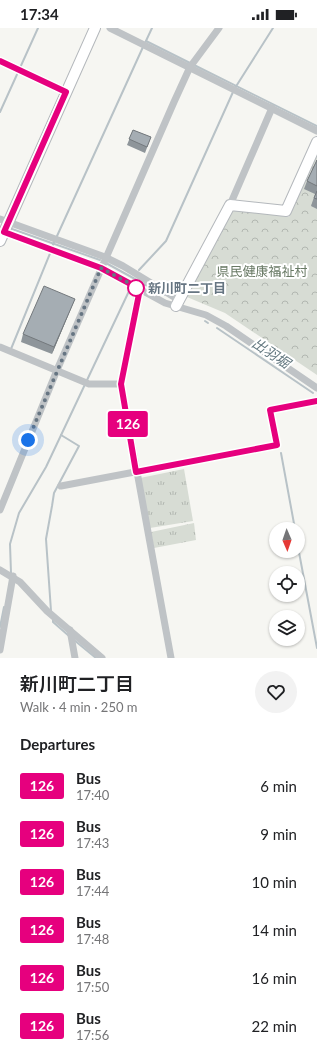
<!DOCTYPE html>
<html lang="en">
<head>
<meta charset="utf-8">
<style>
	body { margin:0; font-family:Lato,"Noto Sans JP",sans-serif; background:#f2f2f2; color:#202124; height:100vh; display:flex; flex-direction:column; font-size:15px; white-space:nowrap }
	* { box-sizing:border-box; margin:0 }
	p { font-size:13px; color:#757577 }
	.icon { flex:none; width:22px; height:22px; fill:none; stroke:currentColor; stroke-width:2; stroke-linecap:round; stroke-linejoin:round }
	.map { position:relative; height:630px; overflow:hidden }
	.details { display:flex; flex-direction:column; background:#fff; flex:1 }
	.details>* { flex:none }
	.badge { padding:0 8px; border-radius:3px; font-size:14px; line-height:26px }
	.needle { width:26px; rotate:178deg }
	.fabs { position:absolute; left:269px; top:494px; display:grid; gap:8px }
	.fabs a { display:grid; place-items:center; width:36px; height:36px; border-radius:50%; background:#fff; box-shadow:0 1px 3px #0004; font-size:20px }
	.you { position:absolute; width:20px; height:20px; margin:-10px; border:3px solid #fff; border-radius:50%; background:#1a73e8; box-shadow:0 0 0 6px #1a73e833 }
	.map>.badge { position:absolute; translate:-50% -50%; box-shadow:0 0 0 2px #fff }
	h2 { padding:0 20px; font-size:15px; line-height:36px }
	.round { display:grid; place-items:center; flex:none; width:42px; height:42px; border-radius:21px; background:#f2f2f2 }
	.headline { display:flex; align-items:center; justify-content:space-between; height:68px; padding:0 20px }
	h1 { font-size:19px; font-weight:600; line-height:30px }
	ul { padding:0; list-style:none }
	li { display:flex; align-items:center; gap:12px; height:48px; padding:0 20px }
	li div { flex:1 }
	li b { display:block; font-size:15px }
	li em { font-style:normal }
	li .badge { min-width:44px; font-weight:700; text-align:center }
	.status { display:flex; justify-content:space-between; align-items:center; height:28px; padding:0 20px; background:#fff; direction:ltr }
	.status svg { height:11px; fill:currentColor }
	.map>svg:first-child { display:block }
	.grass { fill:url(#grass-tufts) }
	.park { fill:url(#park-crowns) }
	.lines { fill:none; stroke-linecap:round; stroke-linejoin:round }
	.stream { stroke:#b8c2c7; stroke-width:2 }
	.secondary-casing { stroke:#b4b8bc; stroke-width:12 }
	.street { stroke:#bfc3c6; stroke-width:7 }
	.secondary { stroke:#fff; stroke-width:10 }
	.wall { fill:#8e959a }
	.shaded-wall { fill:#74797d }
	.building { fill:#a5adb3; stroke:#74797d }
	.line-casing { stroke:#fff; stroke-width:9 }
	.line { stroke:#e6007e; stroke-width:6 }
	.walk { stroke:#667582; stroke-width:4; stroke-dasharray:0 7.2 }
	.stop-dot { fill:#fff; stroke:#e6007e; stroke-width:2 }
	.labels { text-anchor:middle; stroke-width:4; stroke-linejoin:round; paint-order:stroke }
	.park-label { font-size:13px; fill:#697a65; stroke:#fff }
	.stop-label { font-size:13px; font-weight:bold; fill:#667582; stroke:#fff; text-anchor:start }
	.water-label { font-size:14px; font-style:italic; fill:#62777f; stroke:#fff }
</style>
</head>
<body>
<div class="status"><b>17:34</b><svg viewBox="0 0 49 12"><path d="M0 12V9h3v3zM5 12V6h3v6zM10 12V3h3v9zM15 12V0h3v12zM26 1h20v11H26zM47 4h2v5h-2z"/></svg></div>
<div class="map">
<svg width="317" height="630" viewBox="0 0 317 630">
	<defs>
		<pattern id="grass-tufts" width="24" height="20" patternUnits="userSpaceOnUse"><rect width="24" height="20" fill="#d7dcd4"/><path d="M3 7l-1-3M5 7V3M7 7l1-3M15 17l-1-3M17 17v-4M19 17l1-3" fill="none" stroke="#b2b7b1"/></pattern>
		<pattern id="park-crowns" width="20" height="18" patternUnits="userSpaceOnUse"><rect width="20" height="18" fill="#d7dcd4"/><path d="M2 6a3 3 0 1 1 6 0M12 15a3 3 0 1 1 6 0" fill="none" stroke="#b2b7b1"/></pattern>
	</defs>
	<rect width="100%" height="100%" fill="#f6f6f2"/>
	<g class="grass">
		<path d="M 184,441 L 193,493 L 150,500 L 140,450 Z"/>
		<path d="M 194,495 L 196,512 L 154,520 L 151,504 Z"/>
	</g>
	<path class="park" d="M 317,123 L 317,347 L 225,285 L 187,269 L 232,181 L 289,189 Z"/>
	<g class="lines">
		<g class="stream">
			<path d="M 146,13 L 190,35"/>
			<path d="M 145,15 L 152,0"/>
			<path d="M 194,37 L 317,98"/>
			<path d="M 235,60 L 273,0"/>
			<path d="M 0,84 L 38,0"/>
			<path d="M 12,201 L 100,232"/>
			<path d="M 52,219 L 143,19"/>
			<path d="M 106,235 L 164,267"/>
			<path d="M 139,242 L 166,213 L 233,64"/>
			<path d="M 205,293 L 208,295"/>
			<path d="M 217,300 L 313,365"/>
			<path d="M 11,321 L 51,223"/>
			<path d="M 281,425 L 295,501"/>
			<path d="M 298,519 L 317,620"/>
			<path d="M 11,545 L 10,516 L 19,485 L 46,439 L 130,261"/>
			<path d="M 51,583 L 46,511 L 52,478 L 54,465 L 79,418 L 61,407"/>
			<path d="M 53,591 L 53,594 L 69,608"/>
			<path d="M 0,599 L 4,579"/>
			<path d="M 74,612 L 96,630"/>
		</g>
		<defs>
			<g id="secondary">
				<path d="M 0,213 L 95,0"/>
				<path d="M 176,278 L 230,177 L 286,183 L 317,114"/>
			</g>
		</defs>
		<use href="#secondary" class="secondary-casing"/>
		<g class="street">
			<path d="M 110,0 L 317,103"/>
			<path d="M 0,33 L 67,64"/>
			<path d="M 230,177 L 272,80"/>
			<path d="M 0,191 L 105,229 L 123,238 L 179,272"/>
			<path d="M 4,204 L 101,240 L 165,275 L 206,287 L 226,298 L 317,360"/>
			<path d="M 139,261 L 121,356 L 171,630"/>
			<path d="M 0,319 L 89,356 L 121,356"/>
			<path d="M 61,458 L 277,417 L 270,382 L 317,373"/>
			<path d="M 0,482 L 57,342 L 174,74 L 190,39 L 219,0"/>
			<path d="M 0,542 L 20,554 L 47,583 L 102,630"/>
			<path d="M 70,602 L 75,630"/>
			<path d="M 0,622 L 13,548"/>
		</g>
		<use href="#secondary" class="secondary"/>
	</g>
	<g class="wall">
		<path d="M 133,102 L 151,109 L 145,125 L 127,117 Z"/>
		<path d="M 317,132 L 317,181 L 311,178 L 315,166 L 304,161 L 307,153 Z"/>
		<path d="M 75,271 L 52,326 L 21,314 L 23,306 Z"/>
	</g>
	<path class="shaded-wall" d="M 75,271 L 72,278 L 52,326 L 54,319 Z"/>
	<g class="building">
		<path d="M 133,102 L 151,109 L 147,119 L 129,111 Z"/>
		<path d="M 317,132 L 317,158 L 307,153 Z"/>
		<path d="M 317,163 L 317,171 L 314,170 Z"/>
		<path d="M 44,258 L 75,271 L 54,319 L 23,306 Z"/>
	</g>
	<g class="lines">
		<defs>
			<path id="line" d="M 0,33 L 66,64 L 4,204 L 101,240 L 140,261 L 121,356 L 136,444 L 277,417 L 270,382 L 317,373"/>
		</defs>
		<use href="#line" class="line-casing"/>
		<use href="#line" class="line"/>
		<path class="walk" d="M 28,412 L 101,240 L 140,261 L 136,260"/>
	</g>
	<circle class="stop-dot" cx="136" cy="260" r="8"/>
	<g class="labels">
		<g class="park-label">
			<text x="262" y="248">県民健康福祉村</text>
		</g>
		<g class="stop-label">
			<text x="148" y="265">新川町二丁目</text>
		</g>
		<g class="water-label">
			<text transform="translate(271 325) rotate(34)" y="5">出羽堀</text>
		</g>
	</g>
</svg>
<div class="fabs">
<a><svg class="needle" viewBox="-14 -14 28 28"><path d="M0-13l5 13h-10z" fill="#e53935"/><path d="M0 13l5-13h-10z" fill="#757577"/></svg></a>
<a><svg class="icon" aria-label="locate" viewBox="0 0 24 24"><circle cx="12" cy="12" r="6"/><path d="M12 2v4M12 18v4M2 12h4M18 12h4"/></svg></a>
<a><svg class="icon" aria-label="layers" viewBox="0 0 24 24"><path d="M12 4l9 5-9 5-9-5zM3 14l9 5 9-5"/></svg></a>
</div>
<div class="you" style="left:28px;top:412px"></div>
<b class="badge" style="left:128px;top:396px;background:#e6007e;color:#fff">126</b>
</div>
<section class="details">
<div class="headline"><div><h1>新川町二丁目</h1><p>Walk · 4 min · 250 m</p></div><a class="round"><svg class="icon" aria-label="heart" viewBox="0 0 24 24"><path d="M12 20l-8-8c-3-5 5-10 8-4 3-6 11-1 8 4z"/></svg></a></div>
<h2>Departures</h2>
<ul>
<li><span class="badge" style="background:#e6007e;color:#fff">126</span><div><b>Bus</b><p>17:40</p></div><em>6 min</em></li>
<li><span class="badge" style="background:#e6007e;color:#fff">126</span><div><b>Bus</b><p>17:43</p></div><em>9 min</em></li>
<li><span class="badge" style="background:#e6007e;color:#fff">126</span><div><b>Bus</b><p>17:44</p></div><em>10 min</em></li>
<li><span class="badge" style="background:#e6007e;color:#fff">126</span><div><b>Bus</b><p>17:48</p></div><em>14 min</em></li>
<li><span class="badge" style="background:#e6007e;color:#fff">126</span><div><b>Bus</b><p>17:50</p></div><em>16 min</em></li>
<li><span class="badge" style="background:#e6007e;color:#fff">126</span><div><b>Bus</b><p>17:56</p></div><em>22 min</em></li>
</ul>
</section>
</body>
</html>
